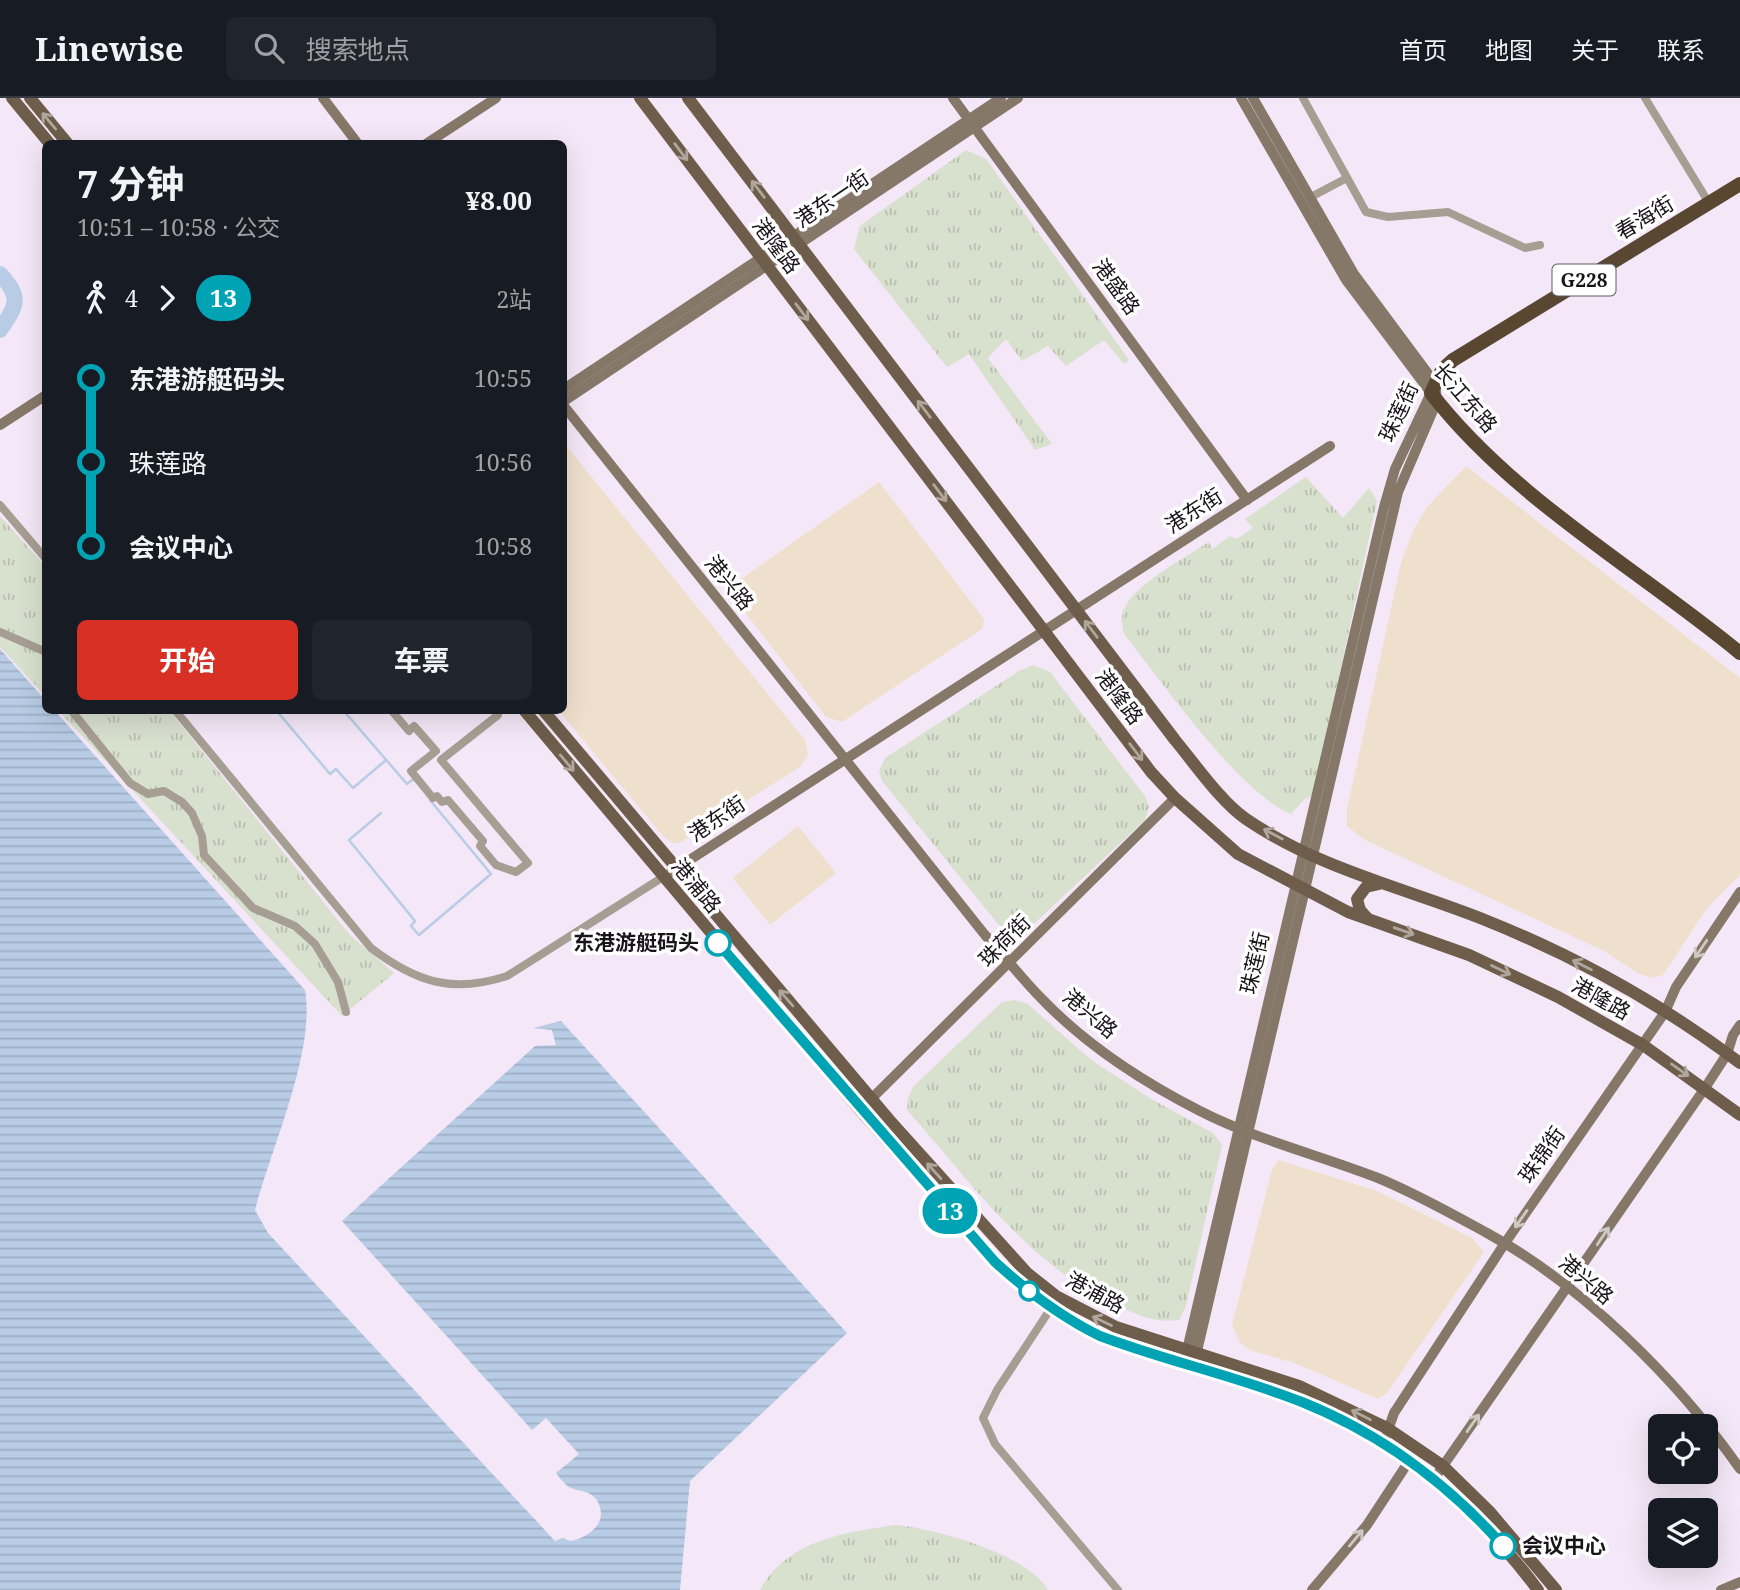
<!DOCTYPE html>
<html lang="zh">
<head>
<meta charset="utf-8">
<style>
	body { margin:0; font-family:"Noto Serif","Noto Sans SC",serif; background:#20242c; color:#f1f3f6; height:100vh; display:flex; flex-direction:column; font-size:26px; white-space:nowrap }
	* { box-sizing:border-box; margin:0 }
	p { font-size:23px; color:#9ea1a6 }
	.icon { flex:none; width:38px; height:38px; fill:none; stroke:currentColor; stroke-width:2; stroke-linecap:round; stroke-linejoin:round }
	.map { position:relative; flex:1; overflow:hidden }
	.drawer { position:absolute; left:42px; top:42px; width:525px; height:574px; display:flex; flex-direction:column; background:#171b24; border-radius:10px; box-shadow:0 7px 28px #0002 }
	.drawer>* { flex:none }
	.badge { padding:0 14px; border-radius:23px; font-size:24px; line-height:46px }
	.controls { position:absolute; left:1648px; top:1316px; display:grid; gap:14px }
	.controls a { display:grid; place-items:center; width:70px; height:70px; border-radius:10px; background:#171b24; box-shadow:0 7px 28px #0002; font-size:35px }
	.map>.badge { position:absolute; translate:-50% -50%; box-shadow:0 0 0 4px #fff }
	.legs { display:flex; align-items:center; gap:10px; height:77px; padding:0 35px; font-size:23px }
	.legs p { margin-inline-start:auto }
	.overview { display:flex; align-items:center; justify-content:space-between; height:119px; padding:0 35px }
	h1 { font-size:38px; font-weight:700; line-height:52px }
	.button { display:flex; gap:14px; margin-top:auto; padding:14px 35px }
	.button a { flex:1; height:80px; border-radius:10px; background:#d93025; color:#fff; font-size:28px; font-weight:700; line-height:80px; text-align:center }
	.button a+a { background:#20242c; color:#f1f3f6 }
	ul { padding:0 35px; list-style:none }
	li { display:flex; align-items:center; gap:24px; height:84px; font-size:26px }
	li i { display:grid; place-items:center; width:10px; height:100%; margin:0 9px; background:currentColor }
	li i::after { content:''; width:18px; height:18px; margin:-9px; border:5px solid; border-radius:50%; background:#171b24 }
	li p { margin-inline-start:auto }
	li:first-child i { background:linear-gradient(#0000 50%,currentColor 0) }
	li:last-child i { background:linear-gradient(currentColor 50%,#0000 0) }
	header { display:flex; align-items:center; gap:42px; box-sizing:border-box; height:98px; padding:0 35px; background:#171b24; border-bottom:2px solid #363941 }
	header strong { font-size:33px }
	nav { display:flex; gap:38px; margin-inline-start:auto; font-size:24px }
	.search { width:490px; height:63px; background:#20242c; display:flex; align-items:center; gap:18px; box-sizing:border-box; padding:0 24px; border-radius:10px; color:#9ea1a6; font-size:26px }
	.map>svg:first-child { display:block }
	.commercial { fill:#efe0cd }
	.grass { fill:url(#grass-tufts) }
	.water { fill:url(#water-rules) }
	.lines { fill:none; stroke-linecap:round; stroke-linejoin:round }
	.stream { stroke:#b8cce5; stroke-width:2.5 }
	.river { stroke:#b8cce5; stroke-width:16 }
	.street { stroke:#a79e93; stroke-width:8 }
	.secondary { stroke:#867869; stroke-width:10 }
	.primary { stroke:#6e5d4b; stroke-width:12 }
	.highway { stroke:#594732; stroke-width:14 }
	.oneway { stroke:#afa69c }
	.oneway2 { stroke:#cfc9c3 }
	.line-1-casing { stroke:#fff; stroke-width:16 }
	.line-1 { stroke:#00a3b4; stroke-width:10 }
	.stop-1-dot { fill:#fff; stroke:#00a3b4; stroke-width:3.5 }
	.labels { text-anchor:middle; stroke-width:7; stroke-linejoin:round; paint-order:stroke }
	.shield { fill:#fff; stroke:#5d5a5f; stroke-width:2 }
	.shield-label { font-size:19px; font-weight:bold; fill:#18141a }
	.street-label { font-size:21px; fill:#18141a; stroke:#fff }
	.stop-label { font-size:21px; font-weight:bold; fill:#18141a; stroke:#fff; text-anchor:end }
</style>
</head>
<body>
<header>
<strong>Linewise</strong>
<div class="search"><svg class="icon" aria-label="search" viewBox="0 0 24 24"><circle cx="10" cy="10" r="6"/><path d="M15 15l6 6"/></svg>搜索地点</div>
<nav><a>首页</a><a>地图</a><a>关于</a><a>联系</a></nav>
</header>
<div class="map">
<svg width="1740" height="1492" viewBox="0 0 1740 1492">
	<defs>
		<pattern id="grass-tufts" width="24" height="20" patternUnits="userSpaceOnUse" patternTransform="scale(1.75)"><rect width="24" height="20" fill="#d8e0ce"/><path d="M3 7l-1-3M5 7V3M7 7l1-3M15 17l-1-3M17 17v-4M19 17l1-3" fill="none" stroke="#b9bfb0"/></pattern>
		<pattern id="water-rules" width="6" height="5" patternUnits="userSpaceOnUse" patternTransform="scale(1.75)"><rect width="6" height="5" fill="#b8cce5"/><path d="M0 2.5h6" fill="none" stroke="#9daec4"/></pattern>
	</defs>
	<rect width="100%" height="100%" fill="#f4e7f7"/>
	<g class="commercial">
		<path d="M 564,345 L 805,642 L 808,657 L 800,669 L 679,745 L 672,745 L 662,737 L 559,613 L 564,612 Z"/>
		<path d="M 1466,368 L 1740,580 L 1740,777 L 1707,810 L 1663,877 L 1653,880 L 1639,876 L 1604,853 L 1365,742 L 1347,728 L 1347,711 L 1401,465 L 1413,433 L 1427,409 Z"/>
		<path d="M 879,384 L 984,521 L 982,531 L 842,624 L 826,619 L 727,491 Z"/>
		<path d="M 798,728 L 836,775 L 770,827 L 733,780 Z"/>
		<path d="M 1278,1062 L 1377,1093 L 1472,1140 L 1484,1154 L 1387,1295 L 1378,1301 L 1292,1264 L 1252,1253 L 1240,1245 L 1232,1227 L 1272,1072 Z"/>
	</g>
	<g class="grass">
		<path d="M 966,52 L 986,61 L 1129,262 L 1124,266 L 1104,242 L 1066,268 L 1048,248 L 1022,263 L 1006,241 L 988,260 L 1052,346 L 1035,352 L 969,256 L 947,269 L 854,151 L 860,128 Z"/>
		<path d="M 1306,379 L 1343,420 L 1369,390 L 1377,403 L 1313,698 L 1305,701 L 1291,716 C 1240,696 1160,581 1124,536 C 1122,526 1120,518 1125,509 C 1138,484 1185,460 1209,444 L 1212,451 L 1230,438 L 1237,441 L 1253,430 L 1245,421 Z"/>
		<path d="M 0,418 L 45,468 L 45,598 L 0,549 Z"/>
		<path d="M 1033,567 L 1050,574 L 1145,698 L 1149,709 L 1145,722 L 1023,836 L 1010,835 L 998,826 L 882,683 L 879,673 L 885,660 L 1019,573 Z"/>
		<path d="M 59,613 L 170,613 L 349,836 L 394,875 L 342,918 Z"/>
		<path d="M 1015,902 L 1028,906 L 1091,962 L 1153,1002 L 1213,1035 L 1222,1047 L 1186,1208 L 1179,1222 C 1155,1225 1140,1218 1118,1208 C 1028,1167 971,1084 907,1012 L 908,1000 L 914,988 L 1002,904 Z"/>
		<path d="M 896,1427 C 936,1431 1028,1456 1048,1492 L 760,1492 C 787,1442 846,1434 896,1427 Z"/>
	</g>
	<path class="water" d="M 0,551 L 45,602 L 46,612 L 55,613 L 305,892 C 316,953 271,1050 255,1112 L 268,1135 L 555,1443 L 563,1440 L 570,1443 C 589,1440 611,1423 596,1401 C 589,1392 580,1394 571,1390 C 566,1388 560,1380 556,1375 L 579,1356 L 546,1320 L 532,1332 L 342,1123 L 535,948 L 556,947 L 552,932 L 533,930 L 561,923 L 847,1235 L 690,1383 L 680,1492 L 0,1492 Z"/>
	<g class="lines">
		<g class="stream">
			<path d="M 276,612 L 330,676 L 336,671 L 353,690 L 386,662"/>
			<path d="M 343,612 L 407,686 L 413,681 L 415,683"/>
			<path d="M 381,715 L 349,742 L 415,823 L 411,828 L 419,837 L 491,776 L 430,702"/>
		</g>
		<path class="river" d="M 0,176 C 22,200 17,207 0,232"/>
		<g class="street">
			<path d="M 1303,0 L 1366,114 L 1388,119 L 1448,114 L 1525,150 L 1540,147"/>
			<path d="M 1645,0 L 1709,105"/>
			<path d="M 1309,100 L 1345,81"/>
			<path d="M 0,407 L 46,461"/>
			<path d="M 0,534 L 46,554"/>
			<path d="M 71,612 L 130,685 L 148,696 L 164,693 L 182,704 L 192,715 L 202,738 L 204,757 L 253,810 L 295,828 L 315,846 L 338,884 L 346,914"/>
			<path d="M 175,612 L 371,850 C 416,884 452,896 507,878 L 663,779"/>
			<path d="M 391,612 L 409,633 L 414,628 L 436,653 L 411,673 L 433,700 L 437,698 L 442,704 L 448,702 L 483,743 L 480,748 L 496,767 L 516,774 L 528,765 L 441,662 L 498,617 L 495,612"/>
			<path d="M 1051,1210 L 997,1292 L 983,1320 L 995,1346 L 1118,1492"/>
		</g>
		<g class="secondary">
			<path d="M 323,0 L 358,46"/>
			<path d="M 953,0 L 1247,402"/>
			<path d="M 1241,0 L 1346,182 L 1431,295 L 1395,371 L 1384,409 L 1184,1265 L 1188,1268 L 1194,1266 L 1398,394 L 1437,303 L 1435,285 L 1354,176 L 1253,0"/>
			<path d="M 426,46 L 496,0"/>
			<path d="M 564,291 L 1001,0"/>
			<path d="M 564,303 L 1018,0"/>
			<path d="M 564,308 L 985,837 C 1004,857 1021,880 1041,900 C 1085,946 1143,984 1200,1013 C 1257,1042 1319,1057 1378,1080 C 1415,1095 1452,1116 1487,1135 C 1582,1187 1678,1282 1740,1371"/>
			<path d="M 0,327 L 46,297"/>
			<path d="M 671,774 L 1330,348"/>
			<path d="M 860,1012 L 1175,700"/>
			<path d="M 1383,1346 L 1394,1315 L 1505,1145 L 1665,914 L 1676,889 L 1740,794"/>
			<path d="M 1434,1381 L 1705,990 L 1727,956 L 1733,937 L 1740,927"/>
			<path d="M 1312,1492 L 1367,1427 L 1409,1363"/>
			<path d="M 1721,1492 L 1740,1484"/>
		</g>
		<g class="primary">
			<path d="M 12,0 L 50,46"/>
			<path d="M 30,0 L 68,46"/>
			<path d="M 640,0 L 1151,674 L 1175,700 L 1238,756 L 1348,814 L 1469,857 L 1558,899 L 1643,947 L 1740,1017"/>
			<path d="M 688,0 L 1175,642 C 1195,666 1221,704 1246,721 C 1319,771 1405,790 1485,822 C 1575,858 1663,907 1740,965"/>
			<path d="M 524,612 L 860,1012 L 995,1164 C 1027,1193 1061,1219 1100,1238 C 1166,1263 1237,1277 1303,1304 C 1399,1344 1476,1409 1538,1492"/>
			<path d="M 543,612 L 892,1025 L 1027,1175 L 1056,1198 L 1116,1229 L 1299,1288 L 1387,1330 L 1443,1368 L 1489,1413 L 1556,1492"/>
			<path d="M 1367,820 L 1360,812 L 1357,801 L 1366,789 L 1379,786"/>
		</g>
		<path class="highway" d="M 1740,86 L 1453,262 L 1442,272 L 1431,295 C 1512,400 1638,471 1740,555"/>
	</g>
	<defs><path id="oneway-shaft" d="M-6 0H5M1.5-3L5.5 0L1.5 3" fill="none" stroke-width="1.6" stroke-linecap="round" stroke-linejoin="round" transform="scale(1.75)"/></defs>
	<g class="oneway">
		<use href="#oneway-shaft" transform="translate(49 23) rotate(-130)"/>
		<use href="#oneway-shaft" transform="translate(681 54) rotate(53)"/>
		<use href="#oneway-shaft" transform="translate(758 91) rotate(-127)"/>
		<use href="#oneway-shaft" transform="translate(802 214) rotate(53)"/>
		<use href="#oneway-shaft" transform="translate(924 311) rotate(-127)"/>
		<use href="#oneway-shaft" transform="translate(940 395) rotate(53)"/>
		<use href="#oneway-shaft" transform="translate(1091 531) rotate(-127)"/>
		<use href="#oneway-shaft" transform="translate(1136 654) rotate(53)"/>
		<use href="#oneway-shaft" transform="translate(567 665) rotate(50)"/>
		<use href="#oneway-shaft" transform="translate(1273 736) rotate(-152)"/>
		<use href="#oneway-shaft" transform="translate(1404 833) rotate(19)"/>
		<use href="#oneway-shaft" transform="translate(1582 867) rotate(-153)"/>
		<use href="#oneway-shaft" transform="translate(1501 872) rotate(25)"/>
		<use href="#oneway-shaft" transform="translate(786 900) rotate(-131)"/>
		<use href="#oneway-shaft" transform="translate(1680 972) rotate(35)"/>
		<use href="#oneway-shaft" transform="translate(934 1073) rotate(-132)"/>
		<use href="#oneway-shaft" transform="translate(1102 1223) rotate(-155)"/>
		<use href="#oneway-shaft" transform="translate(1361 1317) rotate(-153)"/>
	</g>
	<g class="oneway2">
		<use href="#oneway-shaft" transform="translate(1701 851) rotate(124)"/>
		<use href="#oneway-shaft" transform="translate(1521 1121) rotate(125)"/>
		<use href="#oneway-shaft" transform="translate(1603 1138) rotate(-56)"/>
		<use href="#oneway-shaft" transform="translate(1473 1325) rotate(-55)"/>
		<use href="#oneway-shaft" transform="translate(1356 1440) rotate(-50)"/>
	</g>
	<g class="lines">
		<defs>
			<path id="line-1" d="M 718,845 L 995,1164 C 1027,1193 1061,1219 1100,1238 C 1166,1263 1236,1278 1302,1304 C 1379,1335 1448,1385 1503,1448"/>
		</defs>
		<use href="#line-1" class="line-1-casing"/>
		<use href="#line-1" class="line-1"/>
	</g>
	<g class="stop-1-dot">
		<circle cx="718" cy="845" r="12"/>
		<circle cx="1029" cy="1193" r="9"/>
		<circle cx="1503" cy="1448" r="12"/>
	</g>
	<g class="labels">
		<rect class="shield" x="1552.5" y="166.5" width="63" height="31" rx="5"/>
		<g class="shield-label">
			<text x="1584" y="189">G228</text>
		</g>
		<g class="street-label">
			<text transform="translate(832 101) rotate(-34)" y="7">港东一街</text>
			<text transform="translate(1645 120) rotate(-31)" y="7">春海街</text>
			<text transform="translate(776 148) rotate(53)" y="7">港隆路</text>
			<text transform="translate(1116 189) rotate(54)" y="7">港盛路</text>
			<text transform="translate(1465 300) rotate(49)" y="7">长江东路</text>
			<text transform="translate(1399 314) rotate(-65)" y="7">珠莲街</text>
			<text transform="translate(1194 413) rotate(-33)" y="7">港东街</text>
			<text transform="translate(729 485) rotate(51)" y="7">港兴路</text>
			<text transform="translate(1119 599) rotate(53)" y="7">港隆路</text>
			<text transform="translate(717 721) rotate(-34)" y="7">港东街</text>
			<text transform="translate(696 788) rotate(50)" y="7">港浦路</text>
			<text transform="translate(1005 843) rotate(-45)" y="7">珠荷街</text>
			<text transform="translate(1255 865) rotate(-77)" y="7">珠莲街</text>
			<text transform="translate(1601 901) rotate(29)" y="7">港隆路</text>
			<text transform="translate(1090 916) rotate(40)" y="7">港兴路</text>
			<text transform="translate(1542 1057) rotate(-55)" y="7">珠锦街</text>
			<text transform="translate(1586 1182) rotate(40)" y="7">港兴路</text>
			<text transform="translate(1095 1195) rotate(28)" y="7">港浦路</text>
		</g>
		<g class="stop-label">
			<text x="699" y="852">东港游艇码头</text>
			<text x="1522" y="1455" text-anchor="start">会议中心</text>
		</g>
	</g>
</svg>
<div class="controls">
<a><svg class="icon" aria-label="locate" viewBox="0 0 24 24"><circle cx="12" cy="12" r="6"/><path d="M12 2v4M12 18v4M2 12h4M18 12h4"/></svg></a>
<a><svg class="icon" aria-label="layers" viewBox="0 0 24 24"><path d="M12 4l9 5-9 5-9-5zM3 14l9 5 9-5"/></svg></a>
</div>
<b class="badge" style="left:950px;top:1113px;background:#00a3b4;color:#fff">13</b>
<section class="drawer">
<div class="overview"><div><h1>7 分钟</h1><p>10:51 – 10:58 · 公交</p></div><b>¥8.00</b></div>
<div class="legs"><svg class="icon" aria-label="walk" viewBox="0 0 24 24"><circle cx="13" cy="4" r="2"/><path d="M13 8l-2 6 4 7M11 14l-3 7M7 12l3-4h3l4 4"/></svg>4<svg class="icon" aria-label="forward" viewBox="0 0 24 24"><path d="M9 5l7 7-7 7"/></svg><b class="badge" style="background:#00a3b4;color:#fff">13</b><p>2站</p></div>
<ul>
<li><i style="color:#00a3b4"></i><b>东港游艇码头</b><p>10:55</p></li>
<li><i style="color:#00a3b4"></i><span>珠莲路</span><p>10:56</p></li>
<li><i style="color:#00a3b4"></i><b>会议中心</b><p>10:58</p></li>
</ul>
<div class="button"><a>开始</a><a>车票</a></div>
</section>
</div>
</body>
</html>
